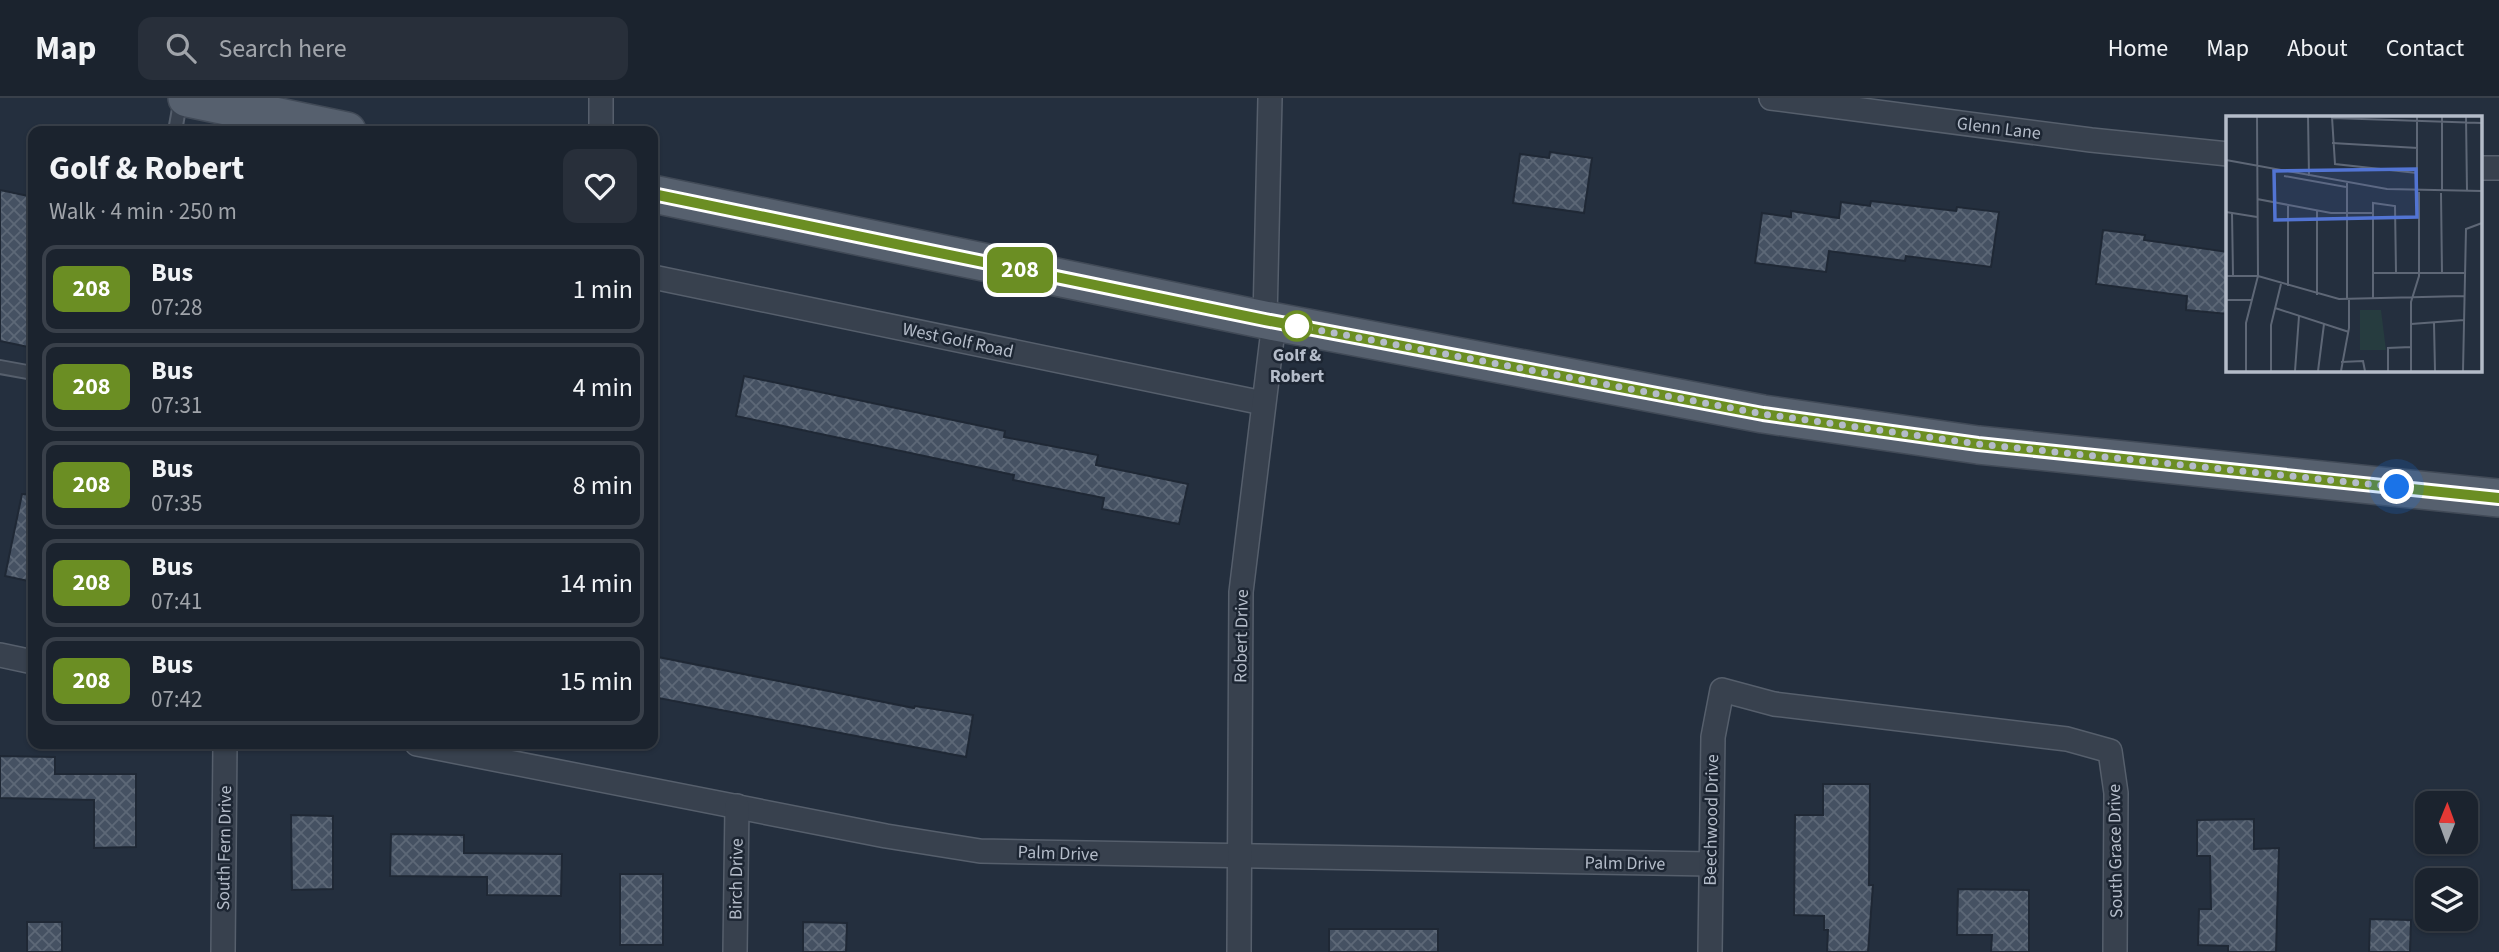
<!DOCTYPE html>
<html lang="en">
<head>
<meta charset="utf-8">
<style>
	body { margin:0; font-family:"Source Sans 3",sans-serif; background:#282f3a; color:#f1f3f6; height:100vh; display:flex; flex-direction:column; font-size:26px; white-space:nowrap }
	* { box-sizing:border-box; margin:0 }
	p { font-size:23px; color:#a0a4aa }
	.icon { flex:none; width:38px; height:38px; fill:none; stroke:currentColor; stroke-width:2; stroke-linecap:round; stroke-linejoin:round }
	.map { position:relative; flex:1; overflow:hidden }
	.drawer { position:absolute; left:28px; top:28px; width:630px; height:623px; display:flex; flex-direction:column; background:#1b232e; border-radius:14px; box-shadow:0 2px 5px #0004,0 0 0 2px #39404a }
	.drawer>* { flex:none }
	.badge { padding:0 14px; border-radius:10px; font-size:24px; line-height:46px }
	.needle { width:46px; rotate:1deg }
	.fabs { position:absolute; left:2415px; top:693px; display:grid; gap:14px }
	.fabs a { display:grid; place-items:center; width:63px; height:63px; border-radius:14px; background:#1b232e; box-shadow:0 2px 5px #0004,0 0 0 2px #39404a; font-size:35px }
	.you { position:absolute; width:35px; height:35px; margin:-18px; border:5px solid #fff; border-radius:50%; background:#1a73e8; box-shadow:0 0 0 10px #1a73e833 }
	.map>.badge { position:absolute; translate:-50% -50%; box-shadow:0 0 0 4px #fff }
	.round { display:grid; place-items:center; flex:none; width:74px; height:74px; border-radius:14px; background:#282f3a }
	.overview { display:flex; align-items:center; justify-content:space-between; height:119px; padding:0 21px }
	h1 { font-size:33px; font-weight:700; line-height:52px }
	ul { padding:0; list-style:none }
	li { display:flex; align-items:center; gap:21px; height:88px; margin:0 14px 10px; padding:0 7px; border:4px solid #39404a; border-radius:14px }
	li div { flex:1 }
	li b { display:block; font-size:26px }
	li em { font-style:normal }
	li .badge { min-width:77px; font-weight:700; text-align:center }
	header { display:flex; align-items:center; gap:42px; box-sizing:border-box; height:98px; padding:0 35px; background:#1b232e; border-bottom:2px solid #39404a }
	header strong { font-size:33px }
	nav { display:flex; gap:38px; margin-inline-start:auto; font-size:24px }
	.search { width:490px; height:63px; background:#282f3a; display:flex; align-items:center; gap:18px; box-sizing:border-box; padding:0 24px; border-radius:14px; color:#a0a4aa; font-size:26px }
	.map>svg:first-child { display:block }
	.building { fill:url(#building-cross-hatch); stroke:#1f2835; stroke-width:2 }
	.lines { fill:none; stroke-linecap:round; stroke-linejoin:round }
	.lane-casing { stroke:#565f6c; stroke-width:16 }
	.street-casing { stroke:#565f6c; stroke-width:26 }
	.primary-casing { stroke:#414a57; stroke-width:40 }
	.lane { stroke:#38414e; stroke-width:12 }
	.street { stroke:#38414e; stroke-width:23 }
	.primary { stroke:#56606e; stroke-width:37 }
	.line-casing { stroke:#fff; stroke-width:16 }
	.line { stroke:#6b8e23; stroke-width:10 }
	.walk { stroke:#b4bcc9; stroke-width:7; stroke-dasharray:0 12.6 }
	.stop-dot { fill:#fff; stroke:#6b8e23; stroke-width:3.5 }
	.labels { text-anchor:middle; stroke-width:5; stroke-linejoin:round; paint-order:stroke }
	.street-label { font-size:18px; fill:#b4bcc9; stroke:#1d2633 }
	.stop-label { font-size:18px; font-weight:bold; fill:#b4bcc9; stroke:#1d2633 }
	.inset-road { fill:none; stroke:#5e6776; stroke-width:2 }
	.view { fill:#5274d3; fill-opacity:0.15; stroke:#5274d3; stroke-width:3.5 }
	.inset-edge { fill:none; stroke:#b4bcc9; stroke-width:3.5 }
</style>
</head>
<body>
<header>
<strong>Map</strong>
<div class="search"><svg class="icon" aria-label="search" viewBox="0 0 24 24"><circle cx="10" cy="10" r="6"/><path d="M15 15l6 6"/></svg>Search here</div>
<nav><a>Home</a><a>Map</a><a>About</a><a>Contact</a></nav>
</header>
<div class="map">
<svg width="2499" height="854" viewBox="0 0 2499 854">
	<defs>
		<pattern id="building-cross-hatch" width="8" height="8" patternUnits="userSpaceOnUse" patternTransform="scale(1.75)"><rect width="8" height="8" fill="#455162"/><path d="M0 0l8 8M0 8l8-8" fill="none" stroke="#5d6877"/></pattern>
	</defs>
	<rect width="100%" height="100%" fill="#242f3e"/>
	<g class="building">
		<path d="M 1550,54 L 1592,60 L 1584,115 L 1513,105 L 1520,56 L 1549,60 Z"/>
		<path d="M 0,92 L 33,99 L 33,250 L 0,243 Z"/>
		<path d="M 1871,103 L 1956,113 L 1957,109 L 1999,114 L 1991,169 L 1906,158 L 1905,163 L 1829,153 L 1826,174 L 1755,165 L 1762,115 L 1791,119 L 1791,113 L 1839,120 L 1841,104 L 1870,108 Z"/>
		<path d="M 2103,132 L 2145,137 L 2144,142 L 2228,154 L 2228,216 L 2186,212 L 2187,198 L 2096,186 Z"/>
		<path d="M 744,278 L 1005,333 L 1004,339 L 1098,357 L 1096,367 L 1188,386 L 1179,426 L 1102,411 L 1104,400 L 1013,382 L 1014,377 L 736,318 Z"/>
		<path d="M 22,396 L 33,397 L 33,484 L 5,478 Z"/>
		<path d="M 653,558 L 914,610 L 915,608 L 973,617 L 966,659 L 653,599 Z"/>
		<path d="M 0,658 L 55,659 L 55,676 L 136,676 L 136,749 L 94,750 L 94,702 L 0,700 Z"/>
		<path d="M 1823,686 L 1870,686 L 1869,787 L 1873,787 L 1868,854 L 1827,854 L 1828,832 L 1824,832 L 1824,818 L 1794,817 L 1795,717 L 1823,717 Z"/>
		<path d="M 291,717 L 333,718 L 333,791 L 292,792 Z"/>
		<path d="M 2254,721 L 2254,751 L 2279,750 L 2276,854 L 2228,854 L 2228,848 L 2198,847 L 2199,811 L 2211,811 L 2210,758 L 2197,758 L 2197,722 Z"/>
		<path d="M 391,736 L 464,737 L 464,755 L 562,756 L 561,798 L 487,797 L 487,779 L 390,778 Z"/>
		<rect x="620" y="776" width="43" height="71"/>
		<path d="M 1958,791 L 2029,792 L 2029,854 L 1991,854 L 1992,837 L 1957,837 Z"/>
		<path d="M 2370,821 L 2411,822 L 2410,854 L 2369,854 Z"/>
		<rect x="27" y="824" width="35" height="30"/>
		<path d="M 803,824 L 847,825 L 846,854 L 803,854 Z"/>
		<rect x="1329" y="831" width="109" height="23"/>
	</g>
	<g class="lines">
		<defs>
			<g id="lane">
				<path d="M 175,33 L 181,0"/>
				<path d="M 0,269 L 33,275"/>
			</g>
			<g id="street">
				<path d="M 1771,0 L 2091,42 L 2228,56"/>
				<path d="M 601,33 L 601,0"/>
				<path d="M 2480,70 L 2499,70"/>
				<path d="M 653,179 L 1263,305"/>
				<path d="M 1265,222 L 1270,0"/>
				<path d="M 0,557 L 33,564"/>
				<path d="M 417,646 L 886,738 L 980,753 L 1710,766"/>
				<path d="M 223,854 L 225,646"/>
				<path d="M 735,854 L 737,708"/>
				<path d="M 1239,854 L 1241,494 L 1274,224"/>
				<path d="M 1710,854 L 1713,639 L 1722,592 L 1774,606 L 2067,641 L 2110,653 L 2116,695 L 2115,854"/>
			</g>
			<g id="primary">
				<path d="M 187,0 L 347,33"/>
				<path d="M 653,96 L 1265,222 L 1763,316 L 1978,347 L 2499,400"/>
			</g>
		</defs>
		<use href="#lane" class="lane-casing"/>
		<use href="#street" class="street-casing"/>
		<use href="#primary" class="primary-casing"/>
		<use href="#lane" class="lane"/>
		<use href="#street" class="street"/>
		<use href="#primary" class="primary"/>
	</g>
	<g class="lines">
		<defs>
			<path id="line" d="M 653,96 L 1265,222 L 1763,316 L 1978,346 L 2499,400"/>
		</defs>
		<use href="#line" class="line-casing"/>
		<use href="#line" class="line"/>
		<path class="walk" d="M 1297,228 L 1763,316 L 1978,346 L 2397,389"/>
	</g>
	<circle class="stop-dot" cx="1297" cy="228" r="14"/>
	<g class="labels">
		<g class="street-label">
			<text transform="translate(1999 30) rotate(7)" y="6">Glenn Lane</text>
			<text transform="translate(958 242) rotate(12)" y="6">West Golf Road</text>
			<text transform="translate(1241 538) rotate(-89)" y="6">Robert Drive</text>
			<text transform="translate(1711 722) rotate(-89)" y="6">Beechwood Drive</text>
			<text transform="translate(224 750) rotate(-89)" y="6">South Fern Drive</text>
			<text transform="translate(2115 753) rotate(-91)" y="6">South Grace Drive</text>
			<text transform="translate(1058 755) rotate(2)" y="6">Palm Drive</text>
			<text transform="translate(1625 765) rotate(1)" y="6">Palm Drive</text>
			<text transform="translate(736 781) rotate(-89)" y="6">Birch Drive</text>
		</g>
		<g class="stop-label">
			<text x="1297" y="263">Golf &amp;<tspan x="1297" dy="21">Robert</tspan></text>
		</g>
	</g>
	<g transform="translate(2226 18)">
		<rect width="256" height="256" fill="#242f3e"/>
		<path d="M 134,194 L 155,194 L 160,234 L 134,234 Z" fill="#263c3f"/>
		<path class="inset-road" d="M 82,0 L 83,60M 191,0 L 191,75M 216,0 L 216,75M 240,0 L 241,75M 106,1 L 109,48 L 191,57M 106,2 L 256,7M 106,27 L 192,32M 0,44 L 161,73 L 256,75M 58,60 L 120,71M 215,77 L 216,157M 31,83 L 105,97 L 146,97M 62,90 L 62,170M 91,95 L 91,179M 0,96 L 31,101M 6,97 L 7,159M 147,157 L 238,157M 0,160 L 32,160 L 113,183 L 238,180M 147,183 L 147,87 L 169,90 L 170,156M 0,184 L 25,184M 121,184 L 121,67M 49,192 L 123,216M 208,207 L 209,255M 185,208 L 238,204M 115,246 L 137,245 L 139,255M 20,255 L 20,207 L 32,160 L 31,0M 45,255 L 45,209 L 55,168M 69,255 L 73,200M 92,255 L 98,208M 115,255 L 123,212 L 123,184M 162,255 L 162,232 L 185,231M 185,255 L 185,186 L 193,160 L 193,76M 237,255 L 240,113 L 256,107"/>
		<path class="view" d="M 190,53 L 191,101 L 49,104 L 48,55 Z"/>
		<rect width="256" height="256" class="inset-edge"/>
	</g>
</svg>
<div class="fabs">
<a><svg class="needle" viewBox="-14 -14 28 28"><path d="M0-13l5 13h-10z" fill="#e53935"/><path d="M0 13l5-13h-10z" fill="#a0a4aa"/></svg></a>
<a><svg class="icon" aria-label="layers" viewBox="0 0 24 24"><path d="M12 4l9 5-9 5-9-5zM3 14l9 5 9-5"/></svg></a>
</div>
<div class="you" style="left:2397px;top:389px"></div>
<b class="badge" style="left:1020px;top:172px;background:#6b8e23;color:#fff">208</b>
<section class="drawer">
<div class="overview"><div><h1>Golf &amp; Robert</h1><p>Walk · 4 min · 250 m</p></div><a class="round"><svg class="icon" aria-label="heart" viewBox="0 0 24 24"><path d="M12 20l-8-8c-3-5 5-10 8-4 3-6 11-1 8 4z"/></svg></a></div>
<ul>
<li><span class="badge" style="background:#6b8e23;color:#fff">208</span><div><b>Bus</b><p>07:28</p></div><em>1 min</em></li>
<li><span class="badge" style="background:#6b8e23;color:#fff">208</span><div><b>Bus</b><p>07:31</p></div><em>4 min</em></li>
<li><span class="badge" style="background:#6b8e23;color:#fff">208</span><div><b>Bus</b><p>07:35</p></div><em>8 min</em></li>
<li><span class="badge" style="background:#6b8e23;color:#fff">208</span><div><b>Bus</b><p>07:41</p></div><em>14 min</em></li>
<li><span class="badge" style="background:#6b8e23;color:#fff">208</span><div><b>Bus</b><p>07:42</p></div><em>15 min</em></li>
</ul>
</section>
</div>
</body>
</html>
